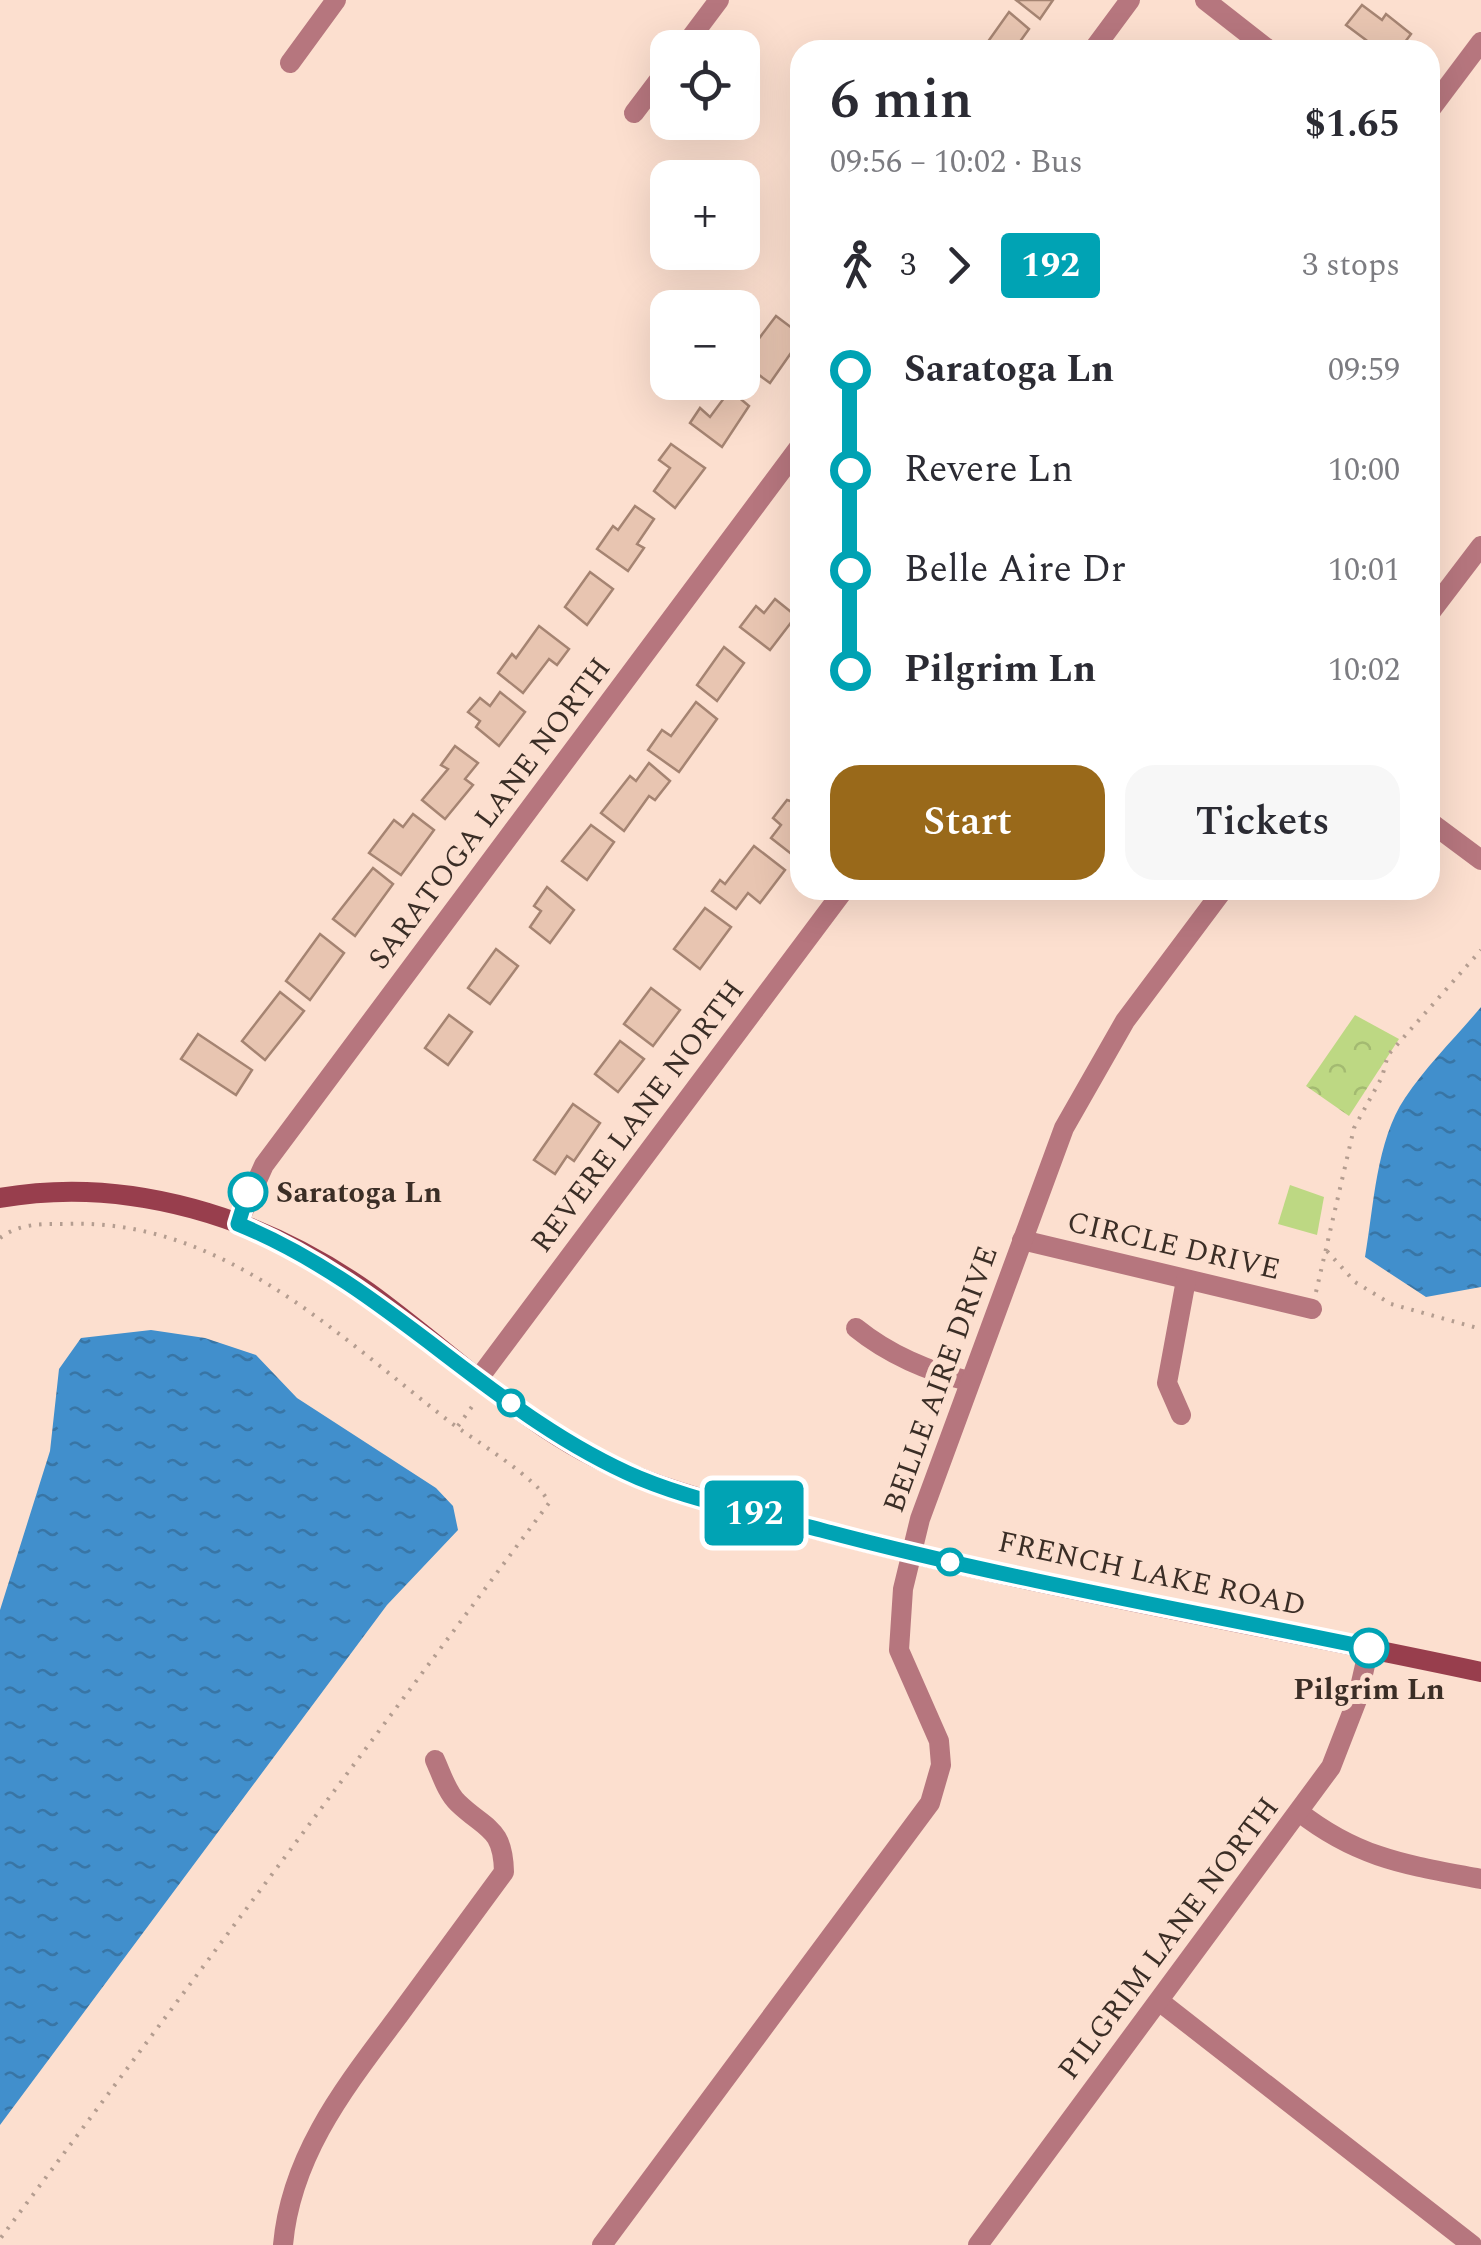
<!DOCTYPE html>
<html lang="en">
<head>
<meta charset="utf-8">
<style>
	body { margin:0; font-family:Spectral,serif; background:#f7f7f7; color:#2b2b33; height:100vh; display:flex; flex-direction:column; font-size:38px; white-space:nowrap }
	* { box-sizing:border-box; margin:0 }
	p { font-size:32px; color:#7c7c81 }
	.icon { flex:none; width:55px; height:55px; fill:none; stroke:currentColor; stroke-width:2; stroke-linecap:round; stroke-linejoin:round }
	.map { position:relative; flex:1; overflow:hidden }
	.drawer { position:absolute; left:790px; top:40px; width:650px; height:860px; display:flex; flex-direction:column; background:#fff; border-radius:30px; box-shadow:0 10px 40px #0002 }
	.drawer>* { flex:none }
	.badge { padding:0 20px; border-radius:8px; font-size:35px; line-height:65px }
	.fabs { position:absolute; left:650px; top:30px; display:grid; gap:20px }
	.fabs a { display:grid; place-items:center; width:110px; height:110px; border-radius:20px; background:#fff; box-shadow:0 10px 40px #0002; font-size:50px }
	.map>.badge { position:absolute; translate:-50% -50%; box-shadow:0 0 0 5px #fff }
	.legs { display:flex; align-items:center; gap:15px; height:110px; padding:0 40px; font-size:32px }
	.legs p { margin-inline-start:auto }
	.summary { display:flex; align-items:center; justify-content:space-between; height:170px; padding:0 40px }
	h1 { font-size:55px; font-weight:600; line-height:75px }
	.action { display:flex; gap:20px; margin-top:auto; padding:20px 40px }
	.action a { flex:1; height:115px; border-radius:30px; background:#99691a; color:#fff; font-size:40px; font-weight:600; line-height:115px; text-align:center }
	.action a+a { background:#f7f7f7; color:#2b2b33 }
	ul { padding:0 40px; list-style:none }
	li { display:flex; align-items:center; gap:35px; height:100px; font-size:38px }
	li i { display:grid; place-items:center; width:15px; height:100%; margin:0 12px; background:currentColor }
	li i::after { content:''; width:25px; height:25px; margin:-12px; border:8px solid; border-radius:50%; background:#fff }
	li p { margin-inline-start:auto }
	li:first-child i { background:linear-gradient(#0000 50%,currentColor 0) }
	li:last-child i { background:linear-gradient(currentColor 50%,#0000 0) }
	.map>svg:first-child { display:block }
	.park { fill:url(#park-crowns) }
	.pitch { fill:#bdd883 }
	.water { fill:url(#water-ripples) }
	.building { fill:#e8c5b1; stroke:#a58472; stroke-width:2.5 }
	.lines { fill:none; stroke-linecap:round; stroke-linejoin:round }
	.path { stroke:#b49d90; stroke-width:4; stroke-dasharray:2.5 8; stroke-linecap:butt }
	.street { stroke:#b6767e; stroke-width:20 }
	.secondary { stroke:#983e4d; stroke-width:20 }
	.line-1-casing { stroke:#fff; stroke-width:22 }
	.line-1 { stroke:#00a3b4; stroke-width:15 }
	.stop-1-dot { fill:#fff; stroke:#00a3b4; stroke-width:5 }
	.labels { text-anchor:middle; stroke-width:10; stroke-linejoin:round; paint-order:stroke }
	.street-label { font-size:30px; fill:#3b2e26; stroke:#fcdfcf }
	.stop-label { font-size:30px; font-weight:bold; fill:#3b2e26; stroke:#fcdfcf; text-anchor:start }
</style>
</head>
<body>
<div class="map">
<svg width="1481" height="2245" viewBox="0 0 1481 2245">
	<defs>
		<pattern id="park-crowns" width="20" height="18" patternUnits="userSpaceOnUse" patternTransform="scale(2.5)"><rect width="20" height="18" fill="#bdd883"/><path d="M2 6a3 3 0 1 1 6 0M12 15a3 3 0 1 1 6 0" fill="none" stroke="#a3ba71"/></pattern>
		<pattern id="water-ripples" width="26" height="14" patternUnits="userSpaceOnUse" patternTransform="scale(2.5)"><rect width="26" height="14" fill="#418fcc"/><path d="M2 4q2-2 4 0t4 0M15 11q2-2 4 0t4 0" fill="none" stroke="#3875a5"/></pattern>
	</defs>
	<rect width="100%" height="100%" fill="#fcdfcf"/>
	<path class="park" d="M 1355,1015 L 1399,1039 L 1349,1116 L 1306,1086 Z"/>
	<path class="pitch" d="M 1290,1185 L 1324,1197 L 1317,1235 L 1278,1224 Z"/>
	<g class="water">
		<path d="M 1481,1007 L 1481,1287 L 1426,1297 L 1365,1257 C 1374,1206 1376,1141 1405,1098 C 1427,1065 1456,1037 1481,1007 Z"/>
		<path d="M 151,1330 L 205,1338 L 256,1355 L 297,1398 L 436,1488 L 453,1506 L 458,1530 L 387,1605 L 0,2125 L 0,1610 L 50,1451 L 59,1369 L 81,1338 Z"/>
	</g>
	<g class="building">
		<path d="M 1016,0 L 1053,0 L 1040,19 Z"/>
		<path d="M 1362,5 L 1382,20 L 1386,14 L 1411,34 L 1399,50 L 1369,50 L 1362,45 L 1366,40 L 1346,25 Z"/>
		<path d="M 1009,12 L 1029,29 L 1014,50 L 982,50 Z"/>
		<path d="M 776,316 L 800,334 L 800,340 L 770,383 L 748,367 L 754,358 L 748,353 Z"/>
		<path d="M 730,390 L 749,406 L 722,447 L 690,423 L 700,408 L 710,417 Z"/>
		<path d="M 671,444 L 705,468 L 675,508 L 654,491 L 670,468 L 659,460 Z"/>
		<path d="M 635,506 L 654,519 L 637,544 L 644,548 L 628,571 L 597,549 L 613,526 L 618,530 Z"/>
		<path d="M 590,572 L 613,589 L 587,625 L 565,607 Z"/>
		<path d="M 775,599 L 796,616 L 770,650 L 740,627 L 756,606 L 764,613 Z"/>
		<path d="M 539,626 L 569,649 L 557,665 L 549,659 L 523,693 L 498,673 L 512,654 L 516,658 Z"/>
		<path d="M 724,647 L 744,663 L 717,701 L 697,685 Z"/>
		<path d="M 500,692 L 525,712 L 499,746 L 476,727 L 480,721 L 468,712 L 480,698 L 490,706 Z"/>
		<path d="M 696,702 L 717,719 L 679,772 L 648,750 L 662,730 L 671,736 Z"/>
		<path d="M 455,746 L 478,763 L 465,779 L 473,785 L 445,819 L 422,800 L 448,769 L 441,765 Z"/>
		<path d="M 649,763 L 670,781 L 655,800 L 649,796 L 624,831 L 601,813 L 630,776 L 636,781 Z"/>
		<path d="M 787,800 L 800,804 L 800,848 L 794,856 L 771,838 L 781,825 L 773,818 Z"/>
		<path d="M 413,814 L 434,830 L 401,875 L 369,853 L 394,820 L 403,827 Z"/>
		<path d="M 591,825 L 614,842 L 587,880 L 562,861 Z"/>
		<path d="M 754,846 L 785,870 L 760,903 L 748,893 L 736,909 L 712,891 L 720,880 L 725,884 Z"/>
		<path d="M 373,868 L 393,884 L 355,936 L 333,919 Z"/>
		<path d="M 547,887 L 574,910 L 550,943 L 530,927 L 541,911 L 534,906 Z"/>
		<path d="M 705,908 L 731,927 L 700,969 L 674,949 Z"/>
		<path d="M 320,934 L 344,953 L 310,1000 L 286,981 Z"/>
		<path d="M 496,949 L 518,966 L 490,1004 L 468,988 Z"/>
		<path d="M 651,988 L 680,1010 L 653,1046 L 624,1024 Z"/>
		<path d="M 280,992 L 304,1011 L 265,1060 L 242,1041 Z"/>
		<path d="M 449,1015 L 472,1032 L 448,1065 L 425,1048 Z"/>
		<path d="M 198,1034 L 252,1070 L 236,1095 L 181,1059 Z"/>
		<path d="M 620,1041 L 644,1059 L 618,1092 L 595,1074 Z"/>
		<path d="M 573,1104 L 600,1123 L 574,1161 L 567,1156 L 555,1174 L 534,1160 Z"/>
	</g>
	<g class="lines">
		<g class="path">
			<path d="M 0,1238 C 20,1223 41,1224 66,1224 C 221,1218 335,1333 450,1422 C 474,1440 540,1480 549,1503 L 0,2239"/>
			<path d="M 1327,1251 L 1355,1282 L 1391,1304 L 1481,1329"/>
			<path d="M 1316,1292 L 1354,1128 L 1382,1077 L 1388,1055 L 1481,950"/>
			<path d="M 458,1426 L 476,1401"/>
		</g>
		<g class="street">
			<path d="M 1205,0 L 1269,50"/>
			<path d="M 683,48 L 719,0"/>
			<path d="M 1093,50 L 1130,0"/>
			<path d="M 290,63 L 336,0"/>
			<path d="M 1430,110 L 1481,42"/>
			<path d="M 634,113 L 668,68"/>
			<path d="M 1430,613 L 1481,546"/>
			<path d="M 1430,822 L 1481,860"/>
			<path d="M 238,1223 L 264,1165 L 800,446"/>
			<path d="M 1022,1240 L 1312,1309"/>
			<path d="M 856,1328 C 888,1354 929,1372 969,1381"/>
			<path d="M 479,1378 L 844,890"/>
			<path d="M 1181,1415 L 1167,1383 L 1186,1280"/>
			<path d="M 1299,1812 C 1359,1859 1408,1865 1481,1879"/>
			<path d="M 1159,2001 L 1472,2245"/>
			<path d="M 283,2245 C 291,2154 346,2086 399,2015 C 434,1968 469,1920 504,1872 C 503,1827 486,1830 458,1803 C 447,1793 441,1773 435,1760"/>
			<path d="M 602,2245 L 930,1803 L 941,1765 L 939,1741 L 899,1650 L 903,1589 L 920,1519 L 1064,1128 L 1125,1021 L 1223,890"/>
			<path d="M 978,2245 L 1331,1767 L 1357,1700 L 1369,1648"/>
		</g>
		<path class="secondary" d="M 0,1198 C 129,1175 263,1218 368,1292 C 437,1342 499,1402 572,1445 C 650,1491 741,1509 827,1532 C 1042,1589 1263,1625 1481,1672"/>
	</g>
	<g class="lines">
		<defs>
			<path id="line-1" d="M 248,1192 L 238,1224 C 392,1287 490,1414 639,1478 C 697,1502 761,1514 821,1530 C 1001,1578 1186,1610 1369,1648"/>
		</defs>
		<use href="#line-1" class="line-1-casing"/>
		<use href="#line-1" class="line-1"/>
	</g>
	<g class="stop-1-dot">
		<circle cx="248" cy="1192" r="18"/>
		<circle cx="511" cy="1403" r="12"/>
		<circle cx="950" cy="1562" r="12"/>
		<circle cx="1369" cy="1648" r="18"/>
	</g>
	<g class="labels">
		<g class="street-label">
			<text transform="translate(489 813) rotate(-53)" y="10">SARATOGA LANE NORTH</text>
			<text transform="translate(637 1116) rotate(-53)" y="10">REVERE LANE NORTH</text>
			<text transform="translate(1174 1245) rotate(13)" y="10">CIRCLE DRIVE</text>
			<text transform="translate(940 1379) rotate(-70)" y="10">BELLE AIRE DRIVE</text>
			<text transform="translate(1152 1573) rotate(12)" y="10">FRENCH LAKE ROAD</text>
			<text transform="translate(1168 1938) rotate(-53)" y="10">PILGRIM LANE NORTH</text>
		</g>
		<g class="stop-label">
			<text x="276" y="1202">Saratoga Ln</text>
			<text x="1369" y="1699" text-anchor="middle">Pilgrim Ln</text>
		</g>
	</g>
</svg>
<div class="fabs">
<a><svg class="icon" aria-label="locate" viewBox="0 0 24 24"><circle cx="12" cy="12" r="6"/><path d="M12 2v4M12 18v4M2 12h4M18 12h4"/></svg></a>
<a>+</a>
<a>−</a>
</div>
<b class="badge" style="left:754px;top:1513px;background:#00a3b4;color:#fff">192</b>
<section class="drawer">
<div class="summary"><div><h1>6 min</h1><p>09:56 – 10:02 · Bus</p></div><b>$1.65</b></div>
<div class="legs"><svg class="icon" aria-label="walk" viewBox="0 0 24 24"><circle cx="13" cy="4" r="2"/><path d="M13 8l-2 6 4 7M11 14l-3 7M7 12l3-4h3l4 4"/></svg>3<svg class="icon" aria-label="forward" viewBox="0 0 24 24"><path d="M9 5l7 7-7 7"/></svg><b class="badge" style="background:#00a3b4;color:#fff">192</b><p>3 stops</p></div>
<ul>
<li><i style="color:#00a3b4"></i><b>Saratoga Ln</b><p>09:59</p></li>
<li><i style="color:#00a3b4"></i><span>Revere Ln</span><p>10:00</p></li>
<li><i style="color:#00a3b4"></i><span>Belle Aire Dr</span><p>10:01</p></li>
<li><i style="color:#00a3b4"></i><b>Pilgrim Ln</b><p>10:02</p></li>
</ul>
<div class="action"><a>Start</a><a>Tickets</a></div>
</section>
</div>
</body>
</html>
